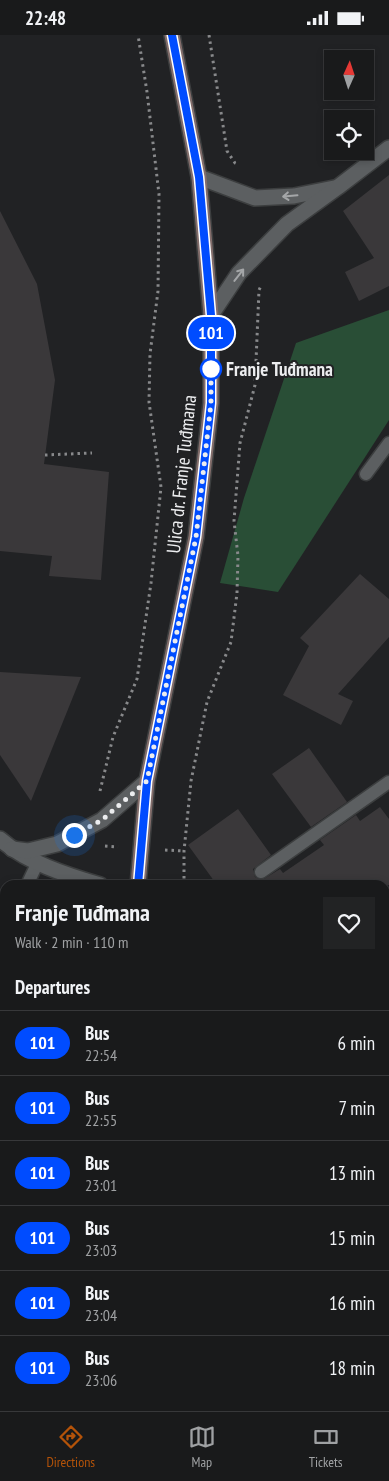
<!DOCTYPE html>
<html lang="en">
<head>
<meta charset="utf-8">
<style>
	body { margin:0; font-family:"PT Sans Narrow",sans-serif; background:#222324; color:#f1f3f6; height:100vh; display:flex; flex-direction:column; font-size:19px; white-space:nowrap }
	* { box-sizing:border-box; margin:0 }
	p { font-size:16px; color:#9fa1a3 }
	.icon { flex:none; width:28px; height:28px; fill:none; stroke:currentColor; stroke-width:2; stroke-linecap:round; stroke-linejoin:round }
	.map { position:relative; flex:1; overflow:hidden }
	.drawer { position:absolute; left:0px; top:845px; width:390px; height:531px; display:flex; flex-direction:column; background:#191a1b; border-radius:15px 15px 0 0; box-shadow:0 2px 8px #0003,0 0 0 1px #37383a }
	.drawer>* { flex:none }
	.badge { padding:0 10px; border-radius:16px; font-size:18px; line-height:32px }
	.needle { width:32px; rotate:3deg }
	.fabs { position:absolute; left:324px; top:15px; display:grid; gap:10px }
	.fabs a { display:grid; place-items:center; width:50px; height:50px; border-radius:0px; background:#191a1b; box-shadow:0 2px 8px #0003,0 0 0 1px #37383a; font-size:25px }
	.you { position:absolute; width:25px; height:25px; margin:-12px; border:4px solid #fff; border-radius:50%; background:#1a73e8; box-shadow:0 0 0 8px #1a73e833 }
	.map>.badge { position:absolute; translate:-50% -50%; box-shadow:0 0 0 2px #fff }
	h2 { padding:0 15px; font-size:19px; line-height:45px }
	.round { display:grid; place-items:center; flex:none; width:52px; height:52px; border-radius:0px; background:#222324 }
	.overview { display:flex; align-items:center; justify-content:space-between; height:85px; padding:0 15px }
	h1 { font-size:24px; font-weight:800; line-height:38px }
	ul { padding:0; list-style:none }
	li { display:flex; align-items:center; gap:15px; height:65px; padding:0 15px; border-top:1px solid #37383a }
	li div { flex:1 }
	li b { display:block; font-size:19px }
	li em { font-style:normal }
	li .badge { min-width:55px; font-weight:700; text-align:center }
	.status { display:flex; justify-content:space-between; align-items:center; height:35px; padding:0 25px; background:#191a1b; direction:ltr }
	.status svg { height:14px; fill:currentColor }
	.tab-bar { display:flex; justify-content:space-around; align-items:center; height:70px; border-top:1px solid #37383a; background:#191a1b; font-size:14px; color:#9fa1a3 }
	.tab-bar a { display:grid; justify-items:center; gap:2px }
	.tab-bar .selected { color:#b45309 }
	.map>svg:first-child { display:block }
	.green { fill:#294e36 }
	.building { fill:#3a383a }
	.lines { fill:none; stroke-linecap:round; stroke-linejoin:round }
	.service-casing { stroke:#3c3e3f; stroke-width:15 }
	.minor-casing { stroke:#3c3e3f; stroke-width:18 }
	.secondary-casing { stroke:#3c3e3f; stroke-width:18 }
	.path { stroke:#88898b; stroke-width:3; stroke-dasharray:2.5 4; stroke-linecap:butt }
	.service { stroke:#5c5f61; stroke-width:12 }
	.minor { stroke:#5c5f61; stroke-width:15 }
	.secondary { stroke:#826d6b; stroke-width:15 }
	.oneway { stroke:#a4a6a8 }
	.line-casing { stroke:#fff; stroke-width:11 }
	.line { stroke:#004cff; stroke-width:8 }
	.walk { stroke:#ecedef; stroke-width:5; stroke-dasharray:0 9 }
	.stop-dot { fill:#fff; stroke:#004cff; stroke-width:2.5 }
	.labels { text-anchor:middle; stroke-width:4; stroke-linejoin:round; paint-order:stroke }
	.stop-label { font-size:19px; font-weight:bold; fill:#ecedef; stroke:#212224; text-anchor:start }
	.street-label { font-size:19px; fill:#ecedef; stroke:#212224 }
</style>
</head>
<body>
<div class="status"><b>22:48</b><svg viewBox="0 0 49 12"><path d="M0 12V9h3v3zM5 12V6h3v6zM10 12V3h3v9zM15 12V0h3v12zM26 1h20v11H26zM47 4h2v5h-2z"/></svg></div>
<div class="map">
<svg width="389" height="1376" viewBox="0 0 389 1376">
	<rect width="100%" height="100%" fill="#212224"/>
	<path class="green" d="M 389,275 L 389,385 L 278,557 L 220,548 L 244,463 L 296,308 Z"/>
	<g class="building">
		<path d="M 389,140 L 389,251 L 359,266 L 345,237 L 374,223 L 343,176 Z"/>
		<path d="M 0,176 L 37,249 L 55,345 L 44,429 L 109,437 L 101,545 L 49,541 L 52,521 L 0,516 Z"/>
		<path d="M 360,539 L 389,564 L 389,602 L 338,659 L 353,666 L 341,690 L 283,660 L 309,611 L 300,603 Z"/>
		<path d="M 0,637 L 81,642 L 31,766 L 0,720 Z"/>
		<path d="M 309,713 L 347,767 L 311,792 L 272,739 Z"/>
		<path d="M 380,772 L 389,784 L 389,850 L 217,850 L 188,810 L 238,774 L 271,820 L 253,834 L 255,842 L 262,845 L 280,834 L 283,838 L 324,810 L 320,805 L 356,780 L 360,786 Z"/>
	</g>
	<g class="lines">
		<defs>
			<g id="service">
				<path d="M 366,439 L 389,408"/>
				<path d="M 261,837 L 389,747"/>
				<path d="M 27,850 L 38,827"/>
				<path d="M 0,872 L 5,868"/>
			</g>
			<g id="minor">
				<path d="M 199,142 L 255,163 L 294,161 L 334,153"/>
				<path d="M 211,280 L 239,238 L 287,189 L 338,152 L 389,113"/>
				<path d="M 0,804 C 26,827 66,840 100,850"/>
				<path d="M 12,814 L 28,816 L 57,809 L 102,785 L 147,746"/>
			</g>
			<g id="secondary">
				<path d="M 138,850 L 147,746 L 196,502 L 211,368 L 211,280 L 199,142 L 172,0"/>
				<path d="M 365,1371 L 367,1376"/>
			</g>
		</defs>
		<use href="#service" class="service-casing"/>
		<use href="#minor" class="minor-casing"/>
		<use href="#secondary" class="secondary-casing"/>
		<g class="path">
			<path d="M 209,0 L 227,116 L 235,128 L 239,130"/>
			<path d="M 45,420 L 92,418"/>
			<path d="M 100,756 L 113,702 L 137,644 L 151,548 L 161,452 L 149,367 L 150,319 L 158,256 L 159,159 L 147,57 L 138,0"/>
			<path d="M 105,811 L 118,812"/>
			<path d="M 165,815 L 184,816"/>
			<path d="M 184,850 L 184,816 L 191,746 L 207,667 L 231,607 L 237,558 L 238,521 L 234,486 L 240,408 L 255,350 L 259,255 L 261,251"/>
			<path d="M 385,1325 L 389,1333"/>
			<path d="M 317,1371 L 319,1376"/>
		</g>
		<use href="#service" class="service"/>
		<use href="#minor" class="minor"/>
		<use href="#secondary" class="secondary"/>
	</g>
	<defs><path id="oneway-shaft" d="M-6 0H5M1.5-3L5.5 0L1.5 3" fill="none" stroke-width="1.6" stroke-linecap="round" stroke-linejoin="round" transform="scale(1.25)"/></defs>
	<g class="oneway">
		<use href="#oneway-shaft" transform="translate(290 161) rotate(175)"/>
		<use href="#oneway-shaft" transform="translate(239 240) rotate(-52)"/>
	</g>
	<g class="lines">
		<defs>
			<path id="line" d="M 138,850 L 147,746 L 196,502 L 211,368 L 211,280 L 199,142 L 172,0"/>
		</defs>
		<use href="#line" class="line-casing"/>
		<use href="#line" class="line"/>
		<path class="walk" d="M 74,800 L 102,785 L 147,746 L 196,502 L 211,368 L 211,334"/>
	</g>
	<circle class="stop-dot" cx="211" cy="334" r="10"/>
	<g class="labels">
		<g class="stop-label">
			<text x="226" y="341">Franje Tuđmana</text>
		</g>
		<g class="street-label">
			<text transform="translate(181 439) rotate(-84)" y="7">Ulica dr. Franje Tuđmana</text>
		</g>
	</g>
</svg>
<div class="fabs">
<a><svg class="needle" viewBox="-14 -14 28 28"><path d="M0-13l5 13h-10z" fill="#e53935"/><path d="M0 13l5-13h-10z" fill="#9fa1a3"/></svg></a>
<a><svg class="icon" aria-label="locate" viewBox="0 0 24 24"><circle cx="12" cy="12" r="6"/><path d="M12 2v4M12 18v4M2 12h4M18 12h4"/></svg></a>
</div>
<div class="you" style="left:74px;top:800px"></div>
<b class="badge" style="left:211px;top:298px;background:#004cff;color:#fff">101</b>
<section class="drawer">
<div class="overview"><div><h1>Franje Tuđmana</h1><p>Walk · 2 min · 110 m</p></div><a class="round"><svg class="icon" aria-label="heart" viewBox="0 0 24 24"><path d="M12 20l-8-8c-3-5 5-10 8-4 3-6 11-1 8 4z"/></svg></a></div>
<h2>Departures</h2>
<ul>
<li><span class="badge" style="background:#004cff;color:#fff">101</span><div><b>Bus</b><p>22:54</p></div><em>6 min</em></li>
<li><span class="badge" style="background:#004cff;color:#fff">101</span><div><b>Bus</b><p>22:55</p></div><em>7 min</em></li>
<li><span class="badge" style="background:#004cff;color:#fff">101</span><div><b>Bus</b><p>23:01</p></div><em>13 min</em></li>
<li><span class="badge" style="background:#004cff;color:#fff">101</span><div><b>Bus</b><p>23:03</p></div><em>15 min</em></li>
<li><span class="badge" style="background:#004cff;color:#fff">101</span><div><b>Bus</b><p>23:04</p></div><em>16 min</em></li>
<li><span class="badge" style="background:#004cff;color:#fff">101</span><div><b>Bus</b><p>23:06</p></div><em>18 min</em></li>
</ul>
</section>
</div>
<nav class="tab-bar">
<a class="selected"><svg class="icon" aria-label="directions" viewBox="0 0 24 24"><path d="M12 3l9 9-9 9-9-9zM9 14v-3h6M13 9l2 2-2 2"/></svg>Directions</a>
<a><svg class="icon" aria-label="map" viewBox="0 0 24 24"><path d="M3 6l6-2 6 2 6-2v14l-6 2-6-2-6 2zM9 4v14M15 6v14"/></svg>Map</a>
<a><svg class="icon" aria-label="tickets" viewBox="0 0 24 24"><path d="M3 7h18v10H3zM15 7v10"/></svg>Tickets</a>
</nav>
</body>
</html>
